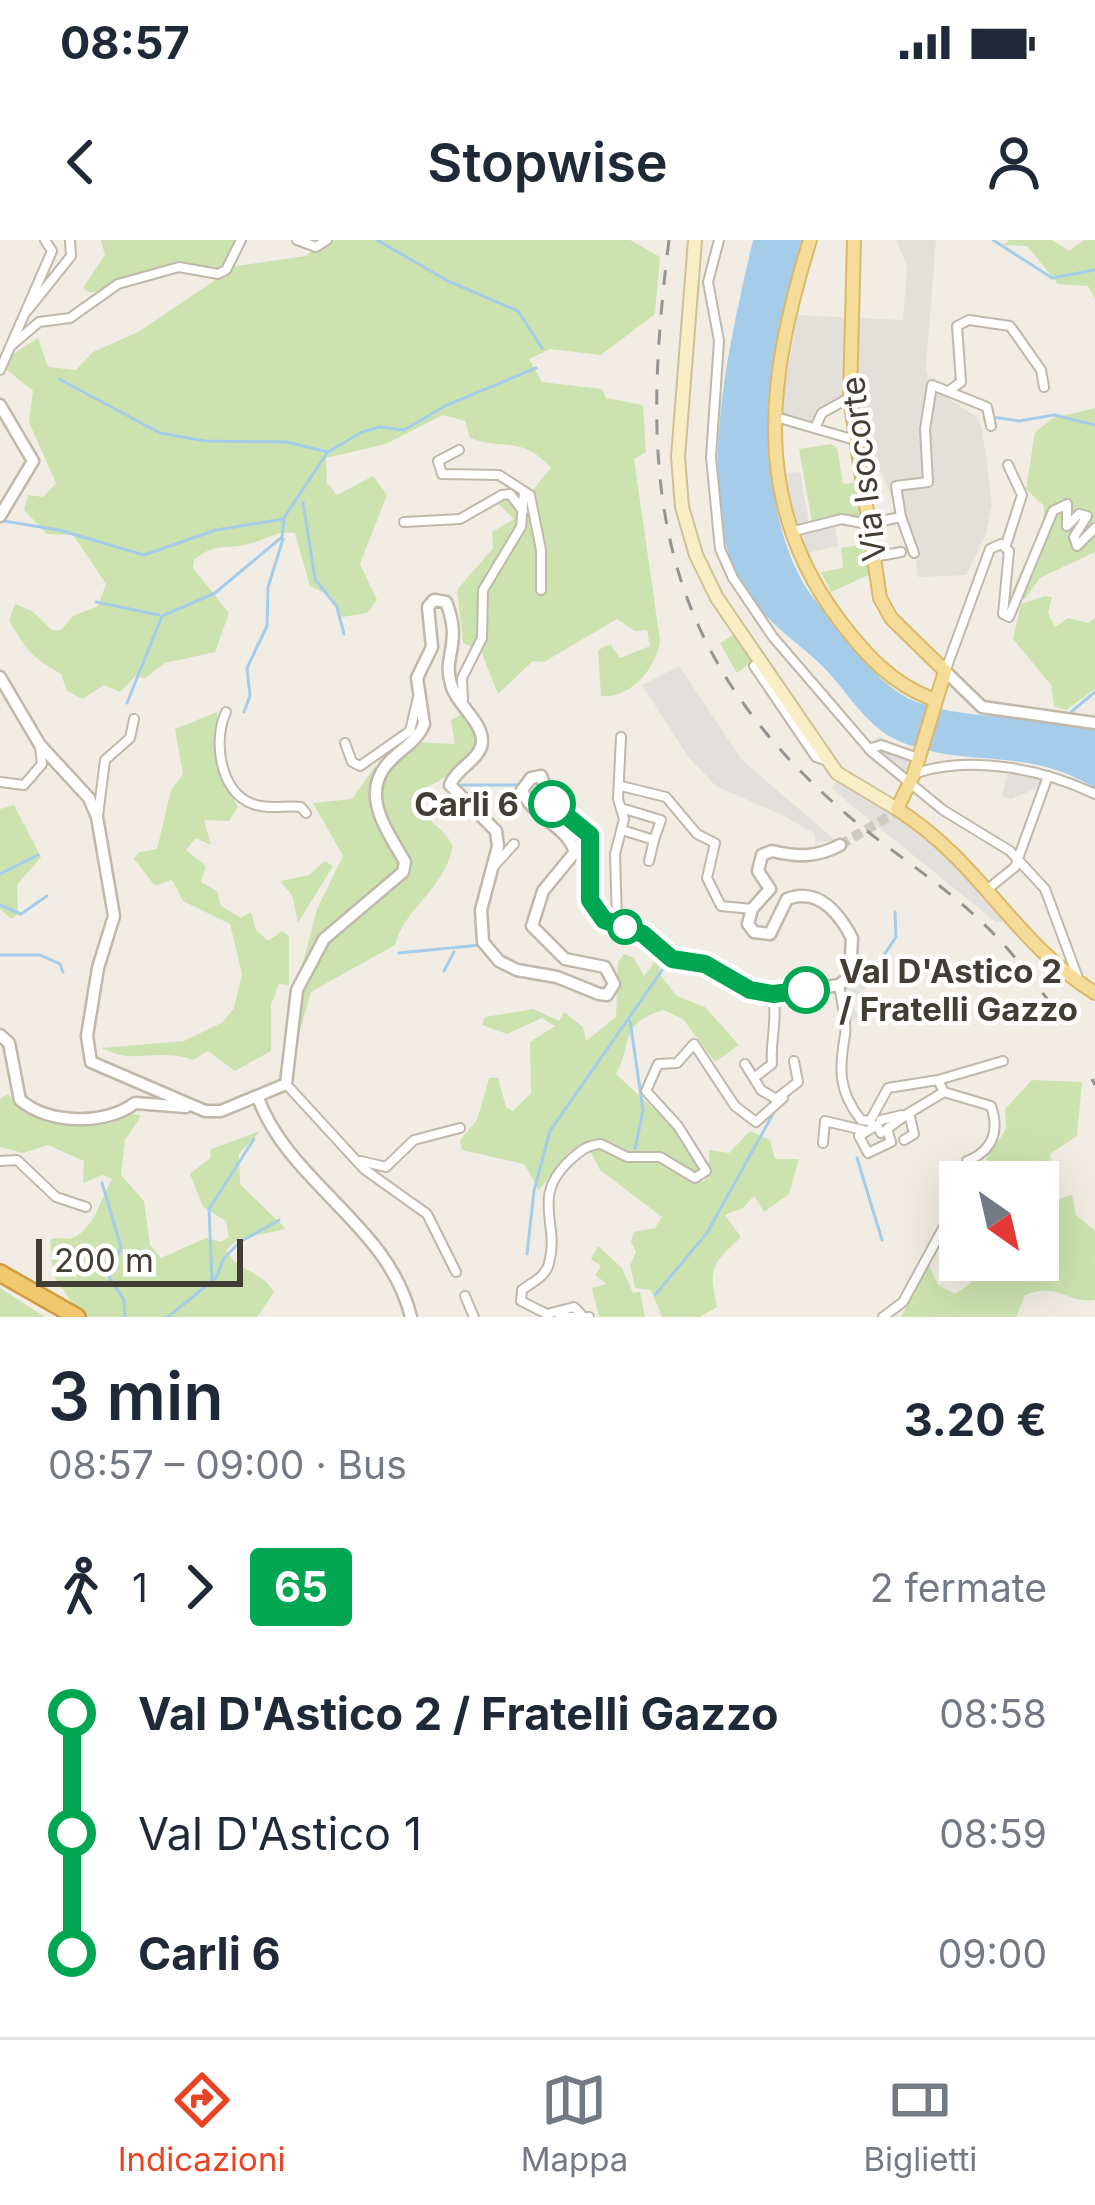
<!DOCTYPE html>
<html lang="it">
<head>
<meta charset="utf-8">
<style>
	body { margin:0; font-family:Inter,sans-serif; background:#f2f2f3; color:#1f2937; height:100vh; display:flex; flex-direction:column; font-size:45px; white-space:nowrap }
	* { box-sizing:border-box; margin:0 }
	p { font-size:39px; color:#747a83 }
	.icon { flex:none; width:66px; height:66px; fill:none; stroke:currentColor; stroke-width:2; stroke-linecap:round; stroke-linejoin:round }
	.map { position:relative; height:1077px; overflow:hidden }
	.drawer { display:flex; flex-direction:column; background:#fff; flex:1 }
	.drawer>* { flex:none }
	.badge { padding:0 24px; border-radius:9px; font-size:42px; line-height:78px }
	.needle { width:78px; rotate:146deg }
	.controls { position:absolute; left:939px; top:921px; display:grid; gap:24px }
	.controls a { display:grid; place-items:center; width:120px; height:120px; border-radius:0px; background:#fff; box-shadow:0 12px 48px #0002; font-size:60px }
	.scale { position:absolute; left:36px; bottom:30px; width:207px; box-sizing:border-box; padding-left:12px; border:6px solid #433e35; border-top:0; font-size:33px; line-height:42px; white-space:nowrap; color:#433e35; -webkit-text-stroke:9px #fff; paint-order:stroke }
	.map>.badge { position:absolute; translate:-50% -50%; box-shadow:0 0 0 6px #fff }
	.legs { display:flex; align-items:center; gap:18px; height:132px; padding:0 48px; font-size:39px }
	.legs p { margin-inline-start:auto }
	.headline { display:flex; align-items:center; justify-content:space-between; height:204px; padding:0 48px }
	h1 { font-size:66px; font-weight:600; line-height:90px }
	ul { padding:0 48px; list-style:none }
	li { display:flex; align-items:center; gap:42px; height:120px; font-size:45px }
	li i { display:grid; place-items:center; width:18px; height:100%; margin:0 15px; background:currentColor }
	li i::after { content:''; width:30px; height:30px; margin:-15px; border:9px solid; border-radius:50%; background:#fff }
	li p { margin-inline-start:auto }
	li:first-child i { background:linear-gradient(#0000 50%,currentColor 0) }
	li:last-child i { background:linear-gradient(currentColor 50%,#0000 0) }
	.status { display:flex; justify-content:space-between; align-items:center; height:84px; padding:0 60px; background:#fff; direction:ltr }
	.status svg { height:33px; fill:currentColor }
	header { display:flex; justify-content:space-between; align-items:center; height:156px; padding:0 48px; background:#fff; font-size:54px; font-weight:600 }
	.dock { display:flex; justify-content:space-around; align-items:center; height:168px; border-top:3px solid #e0e1e3; background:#fff; font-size:33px; color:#747a83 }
	.dock a { display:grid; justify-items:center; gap:6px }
	.dock .current { color:#e94324 }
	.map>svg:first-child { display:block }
	.industrial { fill:#e3dfda }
	.green { fill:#cce3b0 }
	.parking { fill:#e2e0dd }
	.water { fill:#a5cdea }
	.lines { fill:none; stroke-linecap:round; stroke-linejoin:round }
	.stream { stroke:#a5cdea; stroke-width:3 }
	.tertiary-tunnel { stroke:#cecac2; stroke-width:10; stroke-dasharray:10 5; stroke-linecap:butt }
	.minor-casing { stroke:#bfb8ab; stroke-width:12 }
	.tertiary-casing { stroke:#bfb8ab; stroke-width:15 }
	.secondary-casing { stroke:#cec097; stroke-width:16 }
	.primary-casing { stroke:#dab96a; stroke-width:16 }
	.motorway-casing { stroke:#d19c3f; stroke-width:20 }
	.minor { stroke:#fff; stroke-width:8 }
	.tertiary { stroke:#fff; stroke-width:10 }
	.secondary { stroke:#faeec6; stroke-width:12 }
	.primary { stroke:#f6dc99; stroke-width:12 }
	.motorway { stroke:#f2c86e; stroke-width:15 }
	.rail { stroke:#949494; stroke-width:3; stroke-dasharray:15 15; stroke-linecap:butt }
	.line-1-casing { stroke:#fff; stroke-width:27 }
	.line-1 { stroke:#00a651; stroke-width:18 }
	.stop-1-dot { fill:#fff; stroke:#00a651; stroke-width:6 }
	.labels { text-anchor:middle; stroke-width:9; stroke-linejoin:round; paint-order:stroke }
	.street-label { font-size:33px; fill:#433e35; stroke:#fff }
	.stop-label { font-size:33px; font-weight:bold; fill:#433e35; stroke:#fff; text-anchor:end }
</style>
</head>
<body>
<div class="status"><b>08:57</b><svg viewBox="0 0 49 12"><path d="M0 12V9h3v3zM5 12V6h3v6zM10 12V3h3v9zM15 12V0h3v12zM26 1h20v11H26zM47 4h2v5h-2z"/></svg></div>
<header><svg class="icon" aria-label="back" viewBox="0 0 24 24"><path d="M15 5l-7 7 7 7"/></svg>Stopwise<svg class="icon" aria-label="person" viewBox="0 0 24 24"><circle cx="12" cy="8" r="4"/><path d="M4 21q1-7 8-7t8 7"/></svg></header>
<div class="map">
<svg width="1095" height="1077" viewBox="0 0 1095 1077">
	<rect width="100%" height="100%" fill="#f1ede5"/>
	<path class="industrial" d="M 896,0 L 936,0 L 926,126 L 930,147 L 974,175 L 982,188 L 992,264 L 986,294 L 966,335 L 918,337 L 915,313 L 874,215 L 859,216 L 846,155 L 813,181 L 780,173 L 798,75 L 903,80 L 907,26 Z"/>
	<g class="green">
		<path d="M 101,0 L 237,0 L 219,31 C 167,22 138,41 90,53 L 83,48 L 105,15 Z"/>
		<path d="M 323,0 L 630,0 L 660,17 L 655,74 L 601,115 L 550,109 L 529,119 L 542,142 L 602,149 L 606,158 L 643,165 L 646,212 L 634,219 L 660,400 C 658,427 629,460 601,456 L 598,410 L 610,404 L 620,418 L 650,406 L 647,390 L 635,391 L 617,379 L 544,422 L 533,421 L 498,454 L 481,411 L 463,403 L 457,350 L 493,308 L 492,292 L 514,279 L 495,261 L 507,257 L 528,274 L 531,252 L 551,228 C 521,195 504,211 470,198 L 465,181 L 443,175 L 386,204 L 326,218 L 327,243 L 337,255 L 373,236 L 387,255 L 360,324 L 377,360 L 367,373 L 342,377 L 331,356 L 310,346 L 295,293 C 275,290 267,300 248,304 C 226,310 215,302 194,320 L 193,328 L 229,373 L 215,412 L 165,423 L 144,439 L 137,435 L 120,452 L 104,445 L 82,459 L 67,451 L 61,434 C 31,416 27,412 9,380 L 15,364 L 32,371 L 52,390 L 61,390 L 73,376 L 98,366 L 106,344 L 73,295 L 47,294 L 24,270 L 28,255 L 43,257 L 56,243 L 29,182 L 33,151 L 7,130 L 12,115 L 38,98 L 48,127 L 76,130 L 93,112 L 138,92 L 236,26 L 306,16 Z"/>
		<path d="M 1009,0 L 1052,0 L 1069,11 L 1084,0 L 1095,0 L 1095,59 L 1088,46 L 1058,44 L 1027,6 L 1003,5 Z"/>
		<path d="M 1095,168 L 1095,312 L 1040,338 L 1025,359 L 1011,354 L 1043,283 L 1044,266 L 1026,249 L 1035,192 L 1053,178 Z"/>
		<path d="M 831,204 L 837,208 L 843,244 L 857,242 L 863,278 L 812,282 L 799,209 Z"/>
		<path d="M 865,304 L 871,334 L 831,352 L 821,332 L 843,328 L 841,308 Z"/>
		<path d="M 1045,356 L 1052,357 L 1048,373 L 1055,387 L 1068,378 L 1088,383 L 1095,378 L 1095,449 L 1066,470 L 1054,466 L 1051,445 L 1013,399 L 1021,364 Z"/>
		<path d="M 736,393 L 754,420 L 737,433 L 720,403 Z"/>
		<path d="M 217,472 L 217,527 L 238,567 L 229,581 L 204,580 L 211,605 L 196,598 L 186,610 L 206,626 L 201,642 L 217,651 L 221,666 L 241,678 L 251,672 L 256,690 L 268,701 L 282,691 L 289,696 L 289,745 L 279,744 L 271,765 L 271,811 L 235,831 L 208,811 L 193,820 C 156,807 137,826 101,808 L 184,801 L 223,782 L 234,768 L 242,734 L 230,684 L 183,661 L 172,640 L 155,646 L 134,619 L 139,612 L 157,609 L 171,550 L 183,534 L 175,489 Z"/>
		<path d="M 463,474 L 479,501 C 469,525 446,538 425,548 L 417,563 C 425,582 443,586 453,606 C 443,652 406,665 395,705 L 311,752 L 294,811 L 297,759 L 328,704 L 412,628 C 409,595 369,584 383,538 L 417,502 L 455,504 L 451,480 Z"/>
		<path d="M 376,525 L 372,568 L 397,616 L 399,631 L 337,681 L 299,738 L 317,669 L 343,616 L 313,563 L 352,559 Z"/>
		<path d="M 14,565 L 41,617 L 17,645 L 18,674 L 11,679 L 0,669 L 0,569 Z"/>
		<path d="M 325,621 L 333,626 L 298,683 L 292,655 L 280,641 L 309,635 Z"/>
		<path d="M 624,714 L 634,718 L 644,736 L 658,717 L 661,736 L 677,756 L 705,767 L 739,805 L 715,822 L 683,779 L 663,770 C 617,785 634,802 616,834 L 678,891 L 701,930 L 692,932 L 663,914 L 627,914 L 593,899 L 569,912 L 539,950 L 524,924 L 462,910 L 460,900 L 477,880 L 489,838 L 498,838 L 506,867 L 513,871 L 531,853 L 530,802 L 555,786 L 542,778 L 507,794 L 482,785 L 485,777 L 533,769 L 559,781 L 564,772 L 583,787 L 586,801 L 616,777 L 618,722 Z"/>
		<path d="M 1032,840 L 1082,842 L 1077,896 L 1050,914 L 1055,944 L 1048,952 L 1054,960 L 1072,955 L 1076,975 L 1095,991 L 1095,1060 C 1066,1064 1059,1042 1025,1055 L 1016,1077 L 901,1077 L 929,1025 L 938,1045 L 955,1054 L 971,1043 L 969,1020 L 1038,1020 L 1038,942 L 997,942 L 986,919 L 1006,889 L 1005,869 Z"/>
		<path d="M 8,854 C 27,882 74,889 106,884 C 121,882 125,870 141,876 L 125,900 L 121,935 L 144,961 L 150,1005 L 161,1018 L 206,998 L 221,1002 L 229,997 L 226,981 L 203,967 L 190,934 L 210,918 L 211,909 L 260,891 L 239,914 L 240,944 L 286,989 L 239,999 L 226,1010 C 237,1032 262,1030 274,1052 L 257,1077 L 82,1077 L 53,1035 L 50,1000 C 60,995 66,1002 77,996 C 96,984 101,957 112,939 L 103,935 L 83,943 L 84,921 L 48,905 L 23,913 L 0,907 L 0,859 Z"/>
		<path d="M 750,891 L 770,900 L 775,919 L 799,919 L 789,954 L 764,972 L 754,956 L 743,968 L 725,975 L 741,997 C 712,1025 708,1027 717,1067 L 700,1077 L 662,1077 L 651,1050 L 635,1048 L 630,1025 L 636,1012 L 631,1002 L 634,992 L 655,988 L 662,977 L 600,930 L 590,911 L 595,907 L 629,920 L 659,921 L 703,942 L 709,935 L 709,910 L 729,913 Z"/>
		<path d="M 598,1006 L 622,1028 L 633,1053 L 640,1052 L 645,1077 L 599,1077 L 592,1048 L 607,1044 L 595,1035 L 601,1026 L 591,1019 Z"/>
		<path d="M 0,1048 L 45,1077 L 0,1077 Z"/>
	</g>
	<g class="parking">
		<path d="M 800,232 L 809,283 L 794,286 L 785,234 Z"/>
		<path d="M 835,284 L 838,306 L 806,313 L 803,292 Z"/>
		<path d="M 679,426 L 742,520 L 836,601 L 815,603 L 815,594 L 784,576 L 716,546 L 689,518 L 642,445 Z"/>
		<path d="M 878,496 L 914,513 L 904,546 L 867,517 Z"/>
		<path d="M 1008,531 L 1044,538 L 1040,547 L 1011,559 L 1002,556 Z"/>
		<path d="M 836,542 L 900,576 L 946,610 L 1006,680 L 996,682 L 850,564 L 832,548 Z"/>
		<path d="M 855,734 L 872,736 L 874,743 L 862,750 L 856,747 L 861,753 L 850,762 L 859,777 L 849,783 L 844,745 L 852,741 L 856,746 Z"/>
	</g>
	<path class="water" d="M 753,0 L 806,0 C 778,103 748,231 798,333 C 808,354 826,373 841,392 C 859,416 885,449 914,461 C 972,483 1036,472 1095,489 L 1095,548 C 1027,507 978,528 909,505 C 871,493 854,461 829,433 C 804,406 772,388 750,357 C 687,273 731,96 753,0 Z"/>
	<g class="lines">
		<g class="stream">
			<path d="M 377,0 L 448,41 L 518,71 L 542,108"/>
			<path d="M 993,0 L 1052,38 L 1095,30"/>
			<path d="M 59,139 L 160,193 L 205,201 L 286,202 L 328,212 L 362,192 L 380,187 L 404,190 L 445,166 L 536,128"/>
			<path d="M 992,177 L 1019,181 L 1054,175 L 1095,185"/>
			<path d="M 303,262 L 315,339 L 337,367 L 344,394"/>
			<path d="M 4,281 L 59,290 L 144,315 L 216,290 L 283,279 L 327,213"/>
			<path d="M 96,362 L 159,375"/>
			<path d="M 127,463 L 162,376 L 215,353 L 282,297 L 284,281"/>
			<path d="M 244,472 L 250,456 L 247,428 L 267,386 L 268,347 L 283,299"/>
			<path d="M 1071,472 L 1095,452"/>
			<path d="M 456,545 L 518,545"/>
			<path d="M 0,634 L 38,615"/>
			<path d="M 0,665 L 21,674 L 47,656"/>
			<path d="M 399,713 L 480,705"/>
			<path d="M 0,715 L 40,715 L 60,724 L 63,732"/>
			<path d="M 444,731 L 454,712"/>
			<path d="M 870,736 L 896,697 L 895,672"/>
			<path d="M 630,781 L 643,870 L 635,909"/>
			<path d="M 857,918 L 882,1000"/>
			<path d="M 102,943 L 121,1007 L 109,1037 L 124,1060 L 125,1077"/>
			<path d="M 527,1014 L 534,951 L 550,891 L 665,726"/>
			<path d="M 212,1043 L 209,969 L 254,899"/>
			<path d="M 655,1055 L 707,993 L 773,874"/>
			<path d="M 168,1077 L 216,1038 L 224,1018 L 240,1002 L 279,980"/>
		</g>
		<path class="tertiary-tunnel" d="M 840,605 L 893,574"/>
		<defs>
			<g id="minor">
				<path d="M 297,0 L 316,7 L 327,0"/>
				<path d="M 719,0 L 708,42 L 719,101 L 711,217 L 720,309 L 733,338 L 773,397 L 871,511 L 943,570 L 1010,611 L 1045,649 L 1078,738"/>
				<path d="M 27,71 L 71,16 L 70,0"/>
				<path d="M 12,105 L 39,82 L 70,78 L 118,44 L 179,27 L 218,34 L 226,30 L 241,0"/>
				<path d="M 0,130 L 52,11 L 45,0"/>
				<path d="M 950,150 L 961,142 L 957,86 L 969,80 L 1010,86 L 1041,130 L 1044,147"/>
				<path d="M 776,177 L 855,200"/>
				<path d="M 815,188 L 822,173 L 849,158"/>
				<path d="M 459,210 L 438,221 L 442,234 L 499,235 L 530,255 L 541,310 L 541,350"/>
				<path d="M 901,277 L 914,313"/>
				<path d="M 404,282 L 460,279 L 502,255 L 510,254 L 523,271"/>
				<path d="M 790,292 L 842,279 L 867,284 L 901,277 L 896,246 L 928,242 L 925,189 L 932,145 L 987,167 L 991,186"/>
				<path d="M 1006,305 L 1022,255 L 1008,225"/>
				<path d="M 874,317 L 901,312"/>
				<path d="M 754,426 L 816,517 L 828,521"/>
				<path d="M 946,429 L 990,309 L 1001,304 L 1009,311 L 1003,374 L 1009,377 L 1053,271 L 1067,264 L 1067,286 L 1079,274 L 1087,276 L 1074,297 L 1077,306 L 1095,288"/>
				<path d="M 463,460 L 462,438 L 482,398 L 483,350 L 521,287 L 524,252"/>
				<path d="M 226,472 C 213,499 219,552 253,564 C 269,570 286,565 301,567 L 306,573"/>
				<path d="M 345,503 L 352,522 L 360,526 L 410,491 L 419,453"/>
				<path d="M 869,509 L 881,505 L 918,518"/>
				<path d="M 916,533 C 973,515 1043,529 1095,554"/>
				<path d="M 0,542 L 24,545 L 42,524 L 40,507"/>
				<path d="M 621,546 L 666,557 L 697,594 L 715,603 L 707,638 L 721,666 L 752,669"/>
				<path d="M 621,568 L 661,580 L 654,600"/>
				<path d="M 98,576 L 105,520 L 130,498 L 134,479"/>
				<path d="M 622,590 L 654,600 L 649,621"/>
				<path d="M 495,625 L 514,604"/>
				<path d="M 989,648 L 1015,627 L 1048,536"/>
				<path d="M 617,683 L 615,614 L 624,579 L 618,559 L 621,497"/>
				<path d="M 839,745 C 841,760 847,780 845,795 C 839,829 838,851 861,880 L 870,881 L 888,848 L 938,840 L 944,852 L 991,866 C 1000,892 992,911 967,921 L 964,942"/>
				<path d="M 745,824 L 761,850 L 776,859 L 798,842 L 794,821"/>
				<path d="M 755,837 L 772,824 C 770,800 778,781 773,755"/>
				<path d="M 938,840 L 1003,821"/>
				<path d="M 286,844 L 364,929 L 427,974 L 456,1032"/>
				<path d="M 881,880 L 902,875"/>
				<path d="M 881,893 L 877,885 L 859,896 L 868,913 L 891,902 L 887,889 L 909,873"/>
				<path d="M 904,900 L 914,894 L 909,873 L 944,852"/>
				<path d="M 823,903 L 825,881 L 863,890"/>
				<path d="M 0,921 L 17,920 L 56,957 L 86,967"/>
				<path d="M 361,921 L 386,927 L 414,900 L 460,888"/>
				<path d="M 465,1056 L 474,1077"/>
				<path d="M 581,1074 L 574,1067 L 547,1074 L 521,1061 L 522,1050 C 532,1042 546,1037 549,1023 C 560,984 531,958 568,922 C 579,912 586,905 601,904 L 627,917 L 660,917 L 695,938 L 706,931 L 678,886 L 646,851 L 658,824 L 677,823 L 694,804 L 735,866 L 756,882 L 783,858"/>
				<path d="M 560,1077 L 589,1077"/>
				<path d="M 883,1077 L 903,1062 L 960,957"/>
			</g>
			<g id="tertiary">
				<path d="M 0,165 L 33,221 L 0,276"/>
				<path d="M 945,431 L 982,467 L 1095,483"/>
				<path d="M 0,437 L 40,505 L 89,558 L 97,577 L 114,676 L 98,728 L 87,796 L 91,822 L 205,871 L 221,871 L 286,844 L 297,750 L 324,699 L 403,632 L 405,622 C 387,590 357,552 392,519 C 404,507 418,500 424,484 L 417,438 L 432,407 L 428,367 L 434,360 L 446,362 C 463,404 442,416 451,444 C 456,464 482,481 482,501 C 482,519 456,528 450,545 L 496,591 L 498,606 L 481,670 L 483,702 L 499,721 L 517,730 L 557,737 L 599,754 L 607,755 L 614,744 L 605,727 L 565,719 L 532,686 L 543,651 L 575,612 C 566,584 532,578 522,550 L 531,538 L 541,536 L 552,564 L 590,594 L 590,660 L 596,673 L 643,695 L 672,720 L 705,724 L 750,750 L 773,755 L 839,745 L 850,736 L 852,698 C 839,673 818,647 787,659 L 770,694 L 754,692 L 748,684 L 752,669 L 770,649 L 758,631 L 762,615 L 772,611 C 797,617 816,618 840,605"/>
				<path d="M 0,795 L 9,803 L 20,860 C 50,885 107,885 135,863 L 186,867"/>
				<path d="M 258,858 C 290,944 388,984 411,1077"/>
			</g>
			<path id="secondary" d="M 695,0 L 678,217 L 682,267 L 696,315 L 717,358 L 837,533 L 897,569"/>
			<g id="primary">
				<path d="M 810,0 C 768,136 749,261 840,381 C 865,414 891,443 930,458"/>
				<path d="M 854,0 L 850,158 L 880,358 L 891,378 L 945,431 L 914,534 L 897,569 C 983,624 1012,701 1095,753"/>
			</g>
			<path id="motorway" d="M 0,1033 L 77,1077"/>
		</defs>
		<use href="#minor" class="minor-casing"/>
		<use href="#tertiary" class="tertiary-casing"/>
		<use href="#secondary" class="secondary-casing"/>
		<use href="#primary" class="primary-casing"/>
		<use href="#motorway" class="motorway-casing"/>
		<use href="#minor" class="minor"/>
		<use href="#tertiary" class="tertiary"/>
		<use href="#secondary" class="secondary"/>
		<use href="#primary" class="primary"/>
		<use href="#motorway" class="motorway"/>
		<g class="rail">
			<path d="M 669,0 C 640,234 650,399 836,565 C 879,604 929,634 972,673 C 1006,703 1034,740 1060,777"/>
			<path d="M 1092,839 L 1095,845"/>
		</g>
	</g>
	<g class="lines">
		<defs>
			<path id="line-1" d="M 552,564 L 590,595 L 590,660 L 604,680 L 643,694 L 672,719 L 705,724 L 750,750 L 773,754 L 806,750"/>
		</defs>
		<use href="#line-1" class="line-1-casing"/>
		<use href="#line-1" class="line-1"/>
	</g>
	<g class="stop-1-dot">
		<circle cx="552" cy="564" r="21"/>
		<circle cx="625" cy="687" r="15"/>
		<circle cx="806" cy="750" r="21"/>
	</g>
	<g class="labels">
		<g class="street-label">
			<text transform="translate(863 229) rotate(-97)" y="12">Via Isocorte</text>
		</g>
		<g class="stop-label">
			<text x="519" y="576">Carli 6</text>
			<text x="839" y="743" text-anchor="start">Val D'Astico 2<tspan x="839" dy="38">/ Fratelli Gazzo</tspan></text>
		</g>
	</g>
</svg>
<div class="controls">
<a><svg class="needle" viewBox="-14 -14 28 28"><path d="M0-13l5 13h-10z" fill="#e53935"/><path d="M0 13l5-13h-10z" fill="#747a83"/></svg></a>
</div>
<div class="scale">200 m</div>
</div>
<section class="drawer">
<div class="headline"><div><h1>3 min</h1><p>08:57 – 09:00 · Bus</p></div><b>3.20 €</b></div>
<div class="legs"><svg class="icon" aria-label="walk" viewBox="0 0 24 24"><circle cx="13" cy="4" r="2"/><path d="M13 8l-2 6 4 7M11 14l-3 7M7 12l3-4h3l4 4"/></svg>1<svg class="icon" aria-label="forward" viewBox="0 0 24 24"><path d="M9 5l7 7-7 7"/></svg><b class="badge" style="background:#00a651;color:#fff">65</b><p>2 fermate</p></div>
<ul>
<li><i style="color:#00a651"></i><b>Val D'Astico 2 / Fratelli Gazzo</b><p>08:58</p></li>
<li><i style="color:#00a651"></i><span>Val D'Astico 1</span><p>08:59</p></li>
<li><i style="color:#00a651"></i><b>Carli 6</b><p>09:00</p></li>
</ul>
</section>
<nav class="dock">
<a class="current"><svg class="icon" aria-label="directions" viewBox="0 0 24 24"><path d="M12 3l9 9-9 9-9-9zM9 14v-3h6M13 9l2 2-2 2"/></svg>Indicazioni</a>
<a><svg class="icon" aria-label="map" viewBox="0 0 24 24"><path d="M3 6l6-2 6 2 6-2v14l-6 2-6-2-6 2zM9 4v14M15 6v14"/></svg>Mappa</a>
<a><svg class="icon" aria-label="tickets" viewBox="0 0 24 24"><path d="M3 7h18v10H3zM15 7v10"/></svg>Biglietti</a>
</nav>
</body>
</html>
